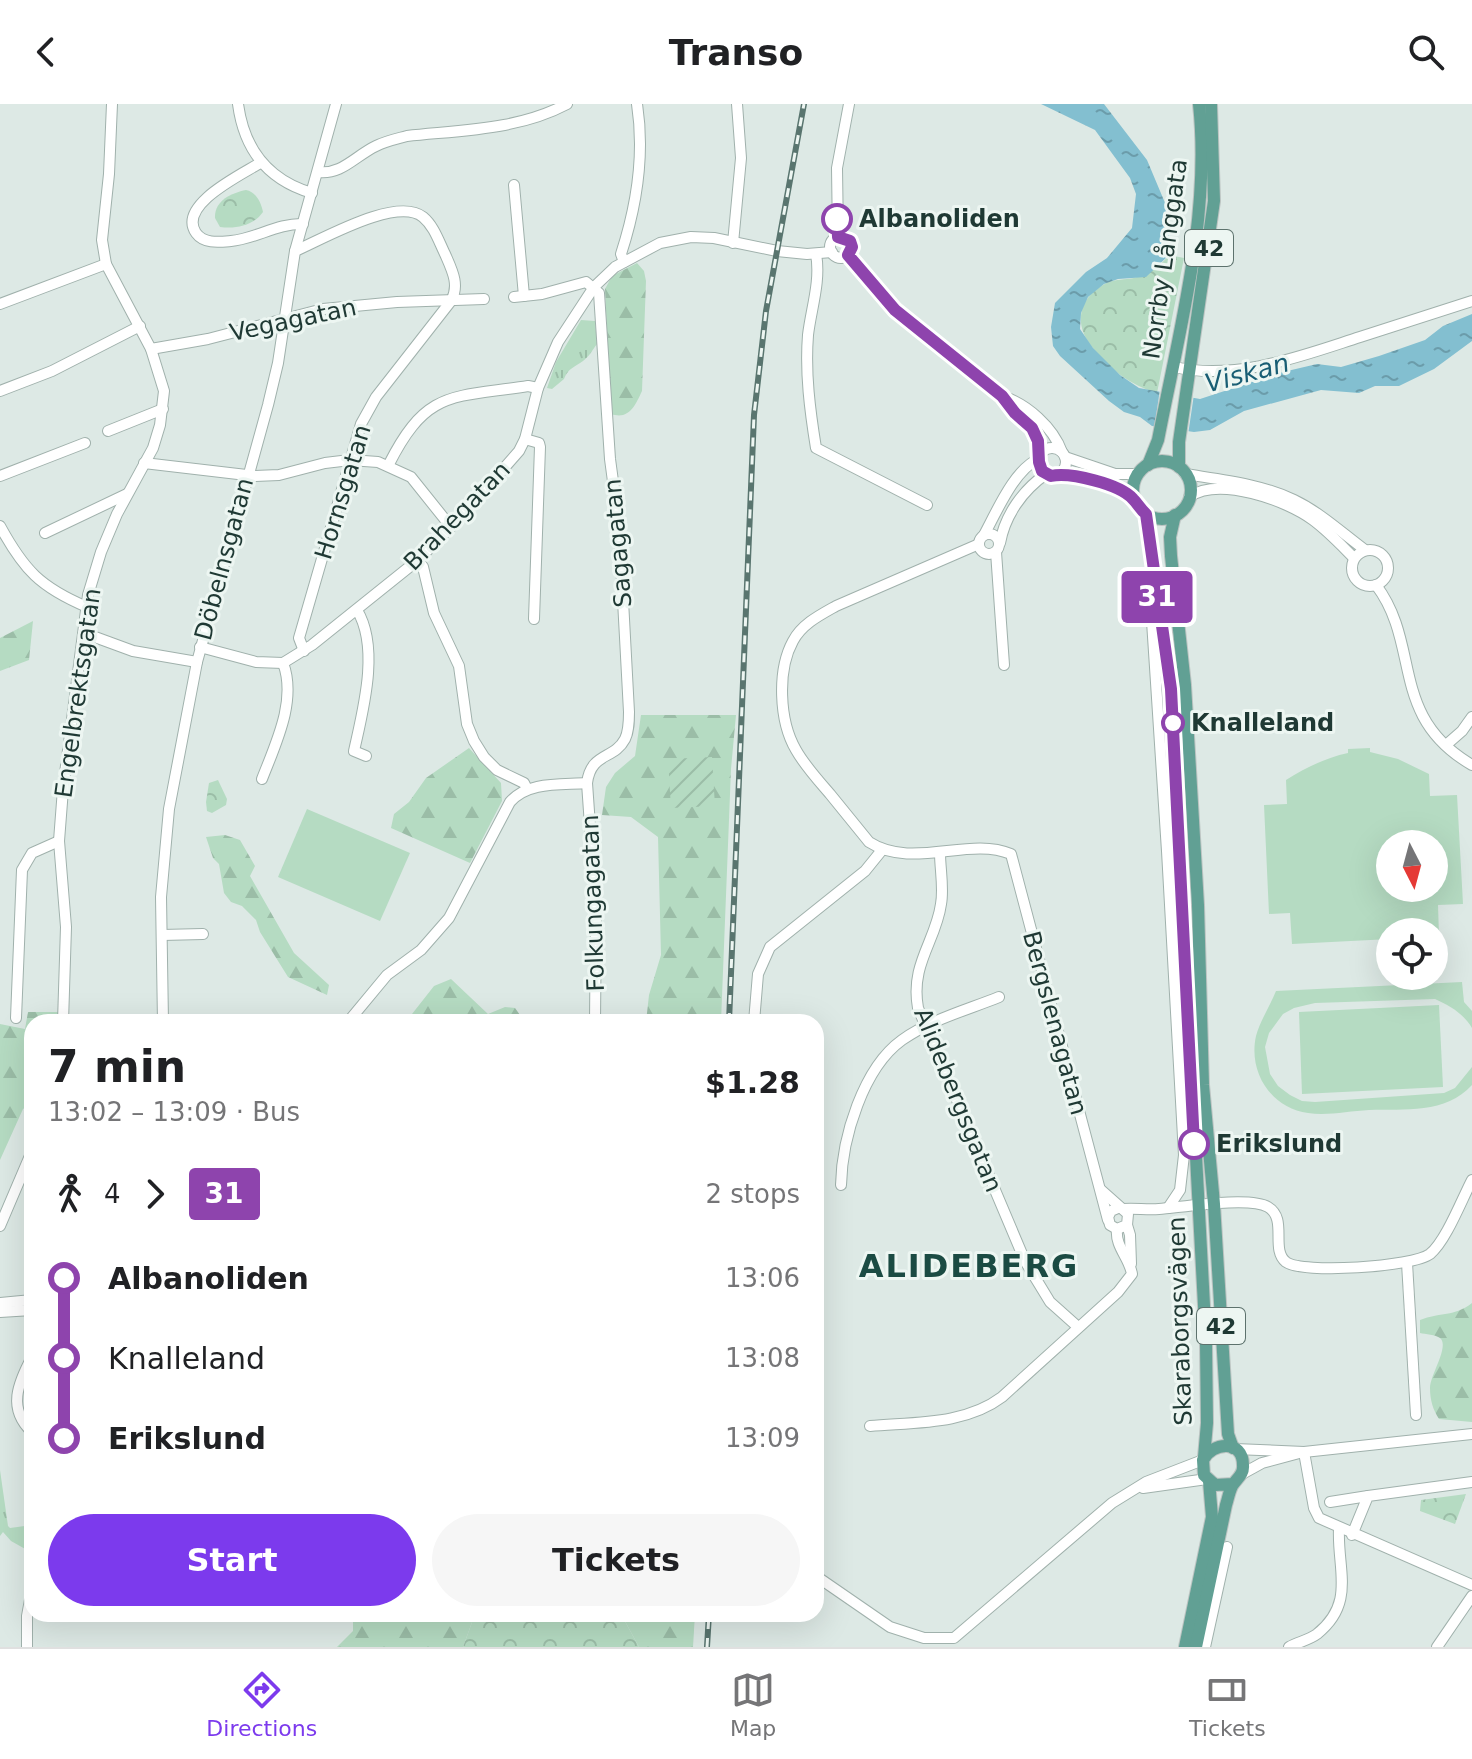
<!DOCTYPE html>
<html lang="en">
<head>
<meta charset="utf-8">
<style>
	body { margin:0; font-family:"DejaVu Sans",sans-serif; background:#f6f6f6; color:#202124; height:100vh; display:flex; flex-direction:column; font-size:30px; white-space:nowrap }
	* { box-sizing:border-box; margin:0 }
	p { font-size:26px; color:#757577 }
	.icon { flex:none; width:44px; height:44px; fill:none; stroke:currentColor; stroke-width:2; stroke-linecap:round; stroke-linejoin:round }
	.map { position:relative; flex:1; overflow:hidden }
	.sheet { position:absolute; left:24px; top:910px; width:800px; height:608px; display:flex; flex-direction:column; background:#fff; border-radius:24px; box-shadow:0 8px 32px #0002 }
	.sheet>* { flex:none }
	.badge { padding:0 16px; border-radius:6px; font-size:28px; line-height:52px }
	.needle { width:52px; rotate:174deg }
	.fabs { position:absolute; left:1376px; top:726px; display:grid; gap:16px }
	.fabs a { display:grid; place-items:center; width:72px; height:72px; border-radius:50%; background:#fff; box-shadow:0 8px 32px #0002; font-size:40px }
	.map>.badge { position:absolute; translate:-50% -50%; box-shadow:0 0 0 4px #fff }
	.legs { display:flex; align-items:center; gap:12px; height:88px; padding:0 24px; font-size:26px }
	.legs p { margin-inline-start:auto }
	.overview { display:flex; align-items:center; justify-content:space-between; height:136px; padding:0 24px }
	h1 { font-size:44px; font-weight:700; line-height:60px }
	.action { display:flex; gap:16px; margin-top:auto; padding:16px 24px }
	.action a { flex:1; height:92px; border-radius:48px; background:#7c3aed; color:#fff; font-size:32px; font-weight:700; line-height:92px; text-align:center }
	.action a+a { background:#f6f6f6; color:#202124 }
	ul { padding:0 24px; list-style:none }
	li { display:flex; align-items:center; gap:28px; height:80px; font-size:30px }
	li i { display:grid; place-items:center; width:12px; height:100%; margin:0 10px; background:currentColor }
	li i::after { content:''; width:20px; height:20px; margin:-10px; border:6px solid; border-radius:50%; background:#fff }
	li p { margin-inline-start:auto }
	li:first-child i { background:linear-gradient(#0000 50%,currentColor 0) }
	li:last-child i { background:linear-gradient(currentColor 50%,#0000 0) }
	header { display:flex; justify-content:space-between; align-items:center; height:104px; padding:0 24px; background:#fff; font-size:36px; font-weight:700 }
	.tabs { display:flex; justify-content:space-around; align-items:center; height:112px; border-top:2px solid #e0e0e0; background:#fff; font-size:22px; color:#757577 }
	.tabs a { display:grid; justify-items:center; gap:4px }
	.tabs .current { color:#7c3aed }
	.map>svg:first-child { display:block }
	.grass { fill:url(#grass-tufts) }
	.forest { fill:url(#forest-firs) }
	.park { fill:url(#park-crowns) }
	.garden { fill:url(#garden-furrows) }
	.pitch { fill:#b5dbc2; fill-rule:evenodd }
	.water { fill:url(#water-ripples) }
	.pier { fill:#dde9e5 }
	.lines { fill:none; stroke-linecap:round; stroke-linejoin:round }
	.minor-casing { stroke:#a0b1ac; stroke-width:12 }
	.major-casing { stroke:#bcc4c2; stroke-width:14 }
	.minor { stroke:#fff; stroke-width:10 }
	.major { stroke:#61a094; stroke-width:12 }
	.rail-casing { stroke:#59756f; stroke-width:6 }
	.rail { stroke:#edf6f2; stroke-width:3; stroke-dasharray:9; stroke-linecap:butt }
	.line-1-casing { stroke:#fff; stroke-width:18 }
	.line-1 { stroke:#8e44ad; stroke-width:12 }
	.stop-1-dot { fill:#fff; stroke:#8e44ad; stroke-width:4 }
	.labels { text-anchor:middle; stroke-width:6; stroke-linejoin:round; paint-order:stroke }
	.shield { fill:#edf6f2; stroke:#5d726d; stroke-width:2 }
	.shield-label { font-size:22px; font-weight:bold; fill:#1f3934 }
	.stop-label { font-size:24px; font-weight:bold; fill:#1f3934; stroke:#edf6f2; text-anchor:start }
	.street-label { font-size:24px; fill:#1f3934; stroke:#edf6f2 }
	.water-label { font-size:26px; font-style:italic; fill:#195e74; stroke:#edf6f2 }
	.district-label { font-size:32px; font-weight:bold; letter-spacing:2px; fill:#1b4b43; stroke:#edf6f2 }
</style>
</head>
<body>
<header><svg class="icon" aria-label="back" viewBox="0 0 24 24"><path d="M15 5l-7 7 7 7"/></svg>Transo<svg class="icon" aria-label="search" viewBox="0 0 24 24"><circle cx="10" cy="10" r="6"/><path d="M15 15l6 6"/></svg></header>
<div class="map">
<svg width="1472" height="1543" viewBox="0 0 1472 1543">
	<defs>
		<pattern id="grass-tufts" width="24" height="20" patternUnits="userSpaceOnUse" patternTransform="scale(2)"><rect width="24" height="20" fill="#b5dbc2"/><path d="M3 7l-1-3M5 7V3M7 7l1-3M15 17l-1-3M17 17v-4M19 17l1-3" fill="none" stroke="#9bbda7"/></pattern>
		<pattern id="forest-firs" width="22" height="20" patternUnits="userSpaceOnUse" patternTransform="scale(2)"><rect width="22" height="20" fill="#b5dbc2"/><path d="M5 1l3.5 6h-7zM16 11l3.5 6h-7z" fill="#9bbda7"/></pattern>
		<pattern id="park-crowns" width="20" height="18" patternUnits="userSpaceOnUse" patternTransform="scale(2)"><rect width="20" height="18" fill="#b5dbc2"/><path d="M2 6a3 3 0 1 1 6 0M12 15a3 3 0 1 1 6 0" fill="none" stroke="#9bbda7"/></pattern>
		<pattern id="garden-furrows" width="10" height="10" patternUnits="userSpaceOnUse" patternTransform="scale(2)"><rect width="10" height="10" fill="#b5dbc2"/><path d="M-1 1l2-2M0 10L10 0M9 11l2-2" fill="none" stroke="#9bbda7"/></pattern>
		<pattern id="water-ripples" width="26" height="14" patternUnits="userSpaceOnUse" patternTransform="scale(2)"><rect width="26" height="14" fill="#83bfd0"/><path d="M2 4q2-2 4 0t4 0M15 11q2-2 4 0t4 0" fill="none" stroke="#6b9caa"/></pattern>
	</defs>
	<rect width="100%" height="100%" fill="#dde9e5"/>
	<g class="grass">
		<path d="M 581,216 L 595,217 L 597,240 C 593,245 589,253 583,257 C 575,263 568,264 564,275 L 552,285 L 547,284 L 556,258 Z"/>
		<path d="M 0,1366 L 8,1422 L 10,1424 L 32,1421 L 32,1437 L 27,1446 L 11,1437 L 3,1428 L 0,1432 Z"/>
	</g>
	<g class="forest">
		<path d="M 637,159 L 644,167 L 646,177 L 642,287 C 635,302 629,316 611,310 L 605,185 L 612,172 Z"/>
		<path d="M 33,517 L 29,556 L 0,567 L 0,534 Z"/>
		<path d="M 641,611 L 736,611 L 731,665 L 721,918 L 646,918 L 649,891 L 661,851 L 658,733 L 631,713 L 602,711 L 606,683 L 615,669 L 635,652 Z"/>
		<path d="M 469,644 L 501,679 L 502,697 L 470,759 L 391,724 L 394,710 L 409,698 L 426,674 Z"/>
		<path d="M 225,731 L 240,736 L 255,762 L 250,772 L 294,849 L 329,881 L 327,891 L 288,873 L 260,828 L 256,816 L 242,802 L 231,798 L 224,789 L 219,760 L 213,754 L 206,733 Z"/>
		<path d="M 451,875 L 488,910 L 505,903 L 515,904 L 525,918 L 414,918 L 412,910 L 434,882 Z"/>
		<path d="M 28,908 L 59,908 L 59,918 L 32,918 L 32,999 L 23,1005 L 0,1056 L 0,920 L 25,925 Z"/>
		<path d="M 1472,1199 L 1472,1318 L 1439,1315 C 1433,1306 1430,1296 1430,1284 C 1430,1271 1450,1242 1440,1234 C 1436,1231 1425,1230 1420,1229 L 1420,1216 C 1440,1208 1454,1213 1472,1199 Z"/>
		<path d="M 353,1510 L 475,1510 L 463,1543 L 337,1543 L 353,1527 Z"/>
		<path d="M 621,1510 L 695,1510 L 693,1543 L 639,1543 Z"/>
	</g>
	<g class="park">
		<path d="M 246,86 C 256,88 261,98 263,108 C 253,122 236,125 220,123 L 215,114 C 214,97 231,89 246,86 Z"/>
		<path d="M 1169,151 L 1184,154 L 1157,289 C 1130,281 1109,265 1092,243 C 1074,221 1078,195 1103,181 C 1111,176 1118,176 1127,175 C 1142,174 1160,163 1169,151 Z"/>
		<path d="M 218,676 L 227,695 L 226,701 L 212,709 L 207,707 L 206,698 L 209,679 Z"/>
		<path d="M 1466,1390 L 1455,1420 L 1420,1407 L 1421,1396 Z"/>
		<path d="M 475,1510 L 621,1510 L 639,1543 L 463,1543 Z"/>
	</g>
	<path class="garden" d="M 712,653 L 715,702 L 671,704 L 668,655 Z"/>
	<g class="pitch">
		<path d="M 1370,644 L 1370,648 L 1398,655 L 1429,670 L 1430,692 L 1457,691 L 1463,800 L 1438,801 L 1439,832 L 1434,832 L 1434,828 L 1390,828 L 1390,835 L 1292,840 L 1290,809 L 1269,810 L 1264,701 L 1287,700 L 1286,676 C 1305,664 1325,654 1348,649 L 1348,645 ZM 1434,740 L 1434,784 L 1390,784 L 1390,740 Z"/>
		<path d="M 307,705 L 410,749 L 380,817 L 278,773 Z"/>
		<path d="M 1462,878 L 1464,898 L 1472,907 L 1472,924 C 1463,909 1450,902 1435,895 L 1315,899 L 1294,904 L 1283,910 L 1269,929 L 1265,943 L 1270,970 L 1278,982 L 1290,991 L 1302,997 L 1315,998 L 1444,989 L 1455,984 L 1472,963 L 1472,981 C 1446,1010 1404,1005 1369,1006 C 1349,1007 1327,1012 1308,1009 C 1271,1004 1248,968 1256,932 C 1260,917 1270,902 1276,887 Z"/>
		<path d="M 1439,901 L 1443,983 L 1302,990 L 1299,908 Z"/>
	</g>
	<path class="water" d="M 1041,0 L 1104,0 L 1147,56 L 1168,106 L 1169,151 L 1146,173 L 1118,175 L 1104,180 L 1088,193 L 1081,209 L 1080,225 L 1093,244 L 1120,271 L 1139,284 L 1200,295 L 1283,268 L 1317,260 L 1341,263 L 1379,252 L 1425,236 L 1443,222 L 1472,210 L 1472,237 L 1434,265 L 1399,282 L 1375,282 L 1359,289 L 1321,286 L 1244,307 L 1210,326 L 1194,328 L 1152,322 L 1140,313 L 1124,308 L 1109,297 L 1060,252 L 1053,242 L 1051,223 L 1055,199 L 1086,168 L 1107,154 L 1132,124 L 1136,90 L 1130,74 L 1095,26 Z"/>
	<path class="pier" d="M 1160,285 L 1194,290 L 1188,331 L 1154,326 Z"/>
	<g class="lines">
		<defs>
			<g id="minor">
				<path d="M 238,0 C 244,45 268,76 312,89"/>
				<path d="M 260,59 C 241,71 177,101 196,129 C 204,140 219,138 231,137 C 255,135 278,119 303,120"/>
				<path d="M 318,68 C 342,71 355,52 376,42 C 386,37 396,35 407,32 C 462,26 518,26 567,0"/>
				<path d="M 514,81 L 524,192"/>
				<circle cx="841" cy="143" r="11"/>
				<path d="M 838,133 L 837,64 L 849,0"/>
				<path d="M 733,139 L 741,54 L 737,0"/>
				<path d="M 295,147 C 323,135 397,92 423,113 C 434,122 439,138 445,150 C 452,166 460,181 451,197 L 376,293 L 361,320 L 299,534 L 304,547"/>
				<path d="M 816,150 C 821,177 811,205 808,231 C 805,269 810,307 816,344 L 927,401"/>
				<path d="M 848,151 C 889,210 948,248 1002,292 C 1027,300 1053,323 1062,348"/>
				<path d="M 624,158 L 621,150 C 637,101 645,52 637,0"/>
				<path d="M 514,193 L 542,190 L 586,178 L 599,189 L 610,355 L 619,422 L 629,608 C 629,617 629,627 625,635 C 614,656 591,648 587,679 L 596,807 L 595,918"/>
				<path d="M 0,200 L 106,160"/>
				<path d="M 151,245 L 208,235 L 323,205 L 397,198 L 484,195"/>
				<path d="M 1174,263 C 1237,277 1301,252 1360,233 C 1398,221 1435,209 1472,197"/>
				<path d="M 0,287 L 52,267 L 140,222"/>
				<path d="M 1002,292 C 1017,316 1037,320 1040,352"/>
				<path d="M 108,327 L 163,305"/>
				<path d="M 525,335 L 539,339 L 540,343 L 534,515"/>
				<circle cx="1052" cy="358" r="14"/>
				<path d="M 1065,353 L 1115,370 L 1138,370"/>
				<path d="M 144,359 L 255,372 L 279,371 L 325,359 L 350,356 L 378,358 L 411,373 L 451,423"/>
				<path d="M 389,360 C 427,285 452,294 528,282 L 538,284"/>
				<path d="M 1059,370 C 1086,374 1112,380 1135,395"/>
				<path d="M 1185,370 C 1222,376 1261,380 1294,396 C 1321,409 1342,429 1365,446"/>
				<path d="M 0,372 L 85,339"/>
				<path d="M 1189,393 C 1219,372 1286,396 1313,416 C 1328,427 1341,441 1354,454"/>
				<path d="M 0,422 C 24,466 40,483 87,503"/>
				<path d="M 45,429 L 127,390"/>
				<circle cx="989" cy="440" r="10"/>
				<path d="M 984,431 C 996,409 1015,364 1039,355"/>
				<path d="M 1000,439 C 1005,411 1023,386 1046,370"/>
				<path d="M 979,440 L 836,502 C 820,511 802,520 793,537 C 777,566 779,617 796,646 C 805,662 818,676 830,690 C 843,706 856,722 869,738 C 912,766 969,732 1011,750 L 1108,1116"/>
				<circle cx="1370" cy="464" r="18"/>
				<path d="M 996,448 L 1004,561"/>
				<path d="M 418,456 L 423,463 L 434,509 L 459,562 L 467,620 L 474,637 L 484,653 L 497,666 L 524,679 L 527,685"/>
				<path d="M 1376,481 C 1422,542 1388,612 1472,661"/>
				<path d="M 1155,485 L 1151,502 L 1167,747 L 1184,1051 L 1180,1086 L 1168,1104"/>
				<path d="M 357,506 C 380,544 363,606 354,647 L 366,652"/>
				<path d="M 84,529 L 133,547 L 197,558"/>
				<path d="M 200,543 L 256,558 L 283,559 L 312,541 L 418,456 L 469,404 L 519,347 L 525,335 L 538,284 L 558,238 L 594,183 L 615,163 L 660,139 L 691,133 L 714,134 L 777,147 L 807,150 L 832,148"/>
				<path d="M 1446,641 L 1462,627 L 1472,613"/>
				<path d="M 262,675 C 276,639 297,596 283,559"/>
				<path d="M 940,749 C 940,765 944,784 941,800 C 936,837 910,860 918,904 L 1025,1157 L 1050,1198 L 1078,1223"/>
				<path d="M 162,831 L 203,830"/>
				<path d="M 16,914 L 22,766 L 32,749 L 59,737"/>
				<path d="M 63,918 L 66,823 L 59,737 L 63,685 L 88,491 L 101,448 L 117,410 L 153,344 L 160,321 L 164,287 L 151,245 L 106,160 L 102,136 L 109,70 L 112,0"/>
				<path d="M 163,918 L 161,793 L 169,705 L 197,558 L 268,301 L 278,259 L 295,147 L 336,0"/>
				<path d="M 348,918 L 387,871 L 421,846 L 449,814 L 510,698 C 528,677 561,681 587,679"/>
				<path d="M 754,918 L 758,870 L 770,843 L 865,767 L 882,746"/>
				<path d="M 841,1081 C 842,1034 863,964 902,936 C 930,916 967,906 999,893"/>
				<path d="M 1101,1086 L 1128,1110 L 1127,1121 L 1117,1125 L 1110,1121 L 1108,1113 L 1111,1107 L 1118,1104"/>
				<path d="M 1123,1105 C 1135,1104 1147,1106 1159,1105 C 1183,1103 1250,1092 1268,1103 C 1288,1115 1270,1145 1286,1158 C 1302,1170 1413,1163 1430,1150 C 1446,1137 1462,1095 1472,1076"/>
				<path d="M 1127,1121 L 1130,1131 L 1131,1160"/>
				<path d="M 0,1122 L 32,1047"/>
				<path d="M 1407,1159 L 1416,1311"/>
				<path d="M 0,1199 L 32,1196"/>
				<path d="M 0,1208 L 32,1206"/>
				<path d="M 32,1253 C 18,1279 7,1305 32,1328"/>
				<path d="M 870,1322 C 914,1318 965,1321 1002,1293 L 1118,1188 L 1132,1170 C 1129,1153 1115,1143 1117,1125"/>
				<path d="M 1235,1345 L 1304,1348 L 1472,1330"/>
				<path d="M 1304,1348 L 1314,1404 L 1319,1414 L 1472,1481"/>
				<path d="M 1242,1370 L 1262,1359 L 1303,1348"/>
				<path d="M 1143,1384 L 1207,1375"/>
				<path d="M 1330,1398 L 1368,1392"/>
				<path d="M 1352,1431 L 1368,1392 L 1472,1378"/>
				<path d="M 816,1472 L 890,1523 L 924,1534 L 954,1534 L 1112,1399 L 1146,1378 L 1203,1356"/>
				<path d="M 27,1543 L 27,1512 L 32,1485"/>
				<path d="M 1205,1543 L 1227,1443"/>
				<path d="M 1289,1543 C 1298,1538 1309,1536 1317,1530 C 1356,1499 1337,1465 1339,1425"/>
				<path d="M 1437,1543 L 1472,1492"/>
			</g>
			<g id="major">
				<circle cx="1162" cy="386" r="29"/>
				<path d="M 1148,361 L 1158,336 C 1179,227 1211,112 1199,0"/>
				<path d="M 1179,363 L 1179,338 L 1214,97 L 1211,0"/>
				<path d="M 1146,410 L 1171,585 L 1206,1239 L 1207,1319 L 1204,1353"/>
				<path d="M 1175,411 L 1170,433 L 1171,452 L 1185,581 L 1198,801 L 1203,981 L 1214,1100 L 1228,1330 L 1233,1344"/>
				<path d="M 1185,1543 L 1212,1413 L 1209,1377"/>
				<path d="M 1196,1543 L 1226,1401 C 1228,1395 1229,1388 1232,1382 C 1236,1375 1244,1371 1243,1361 C 1243,1335 1212,1338 1203,1356 L 1204,1371 L 1215,1381 L 1233,1380"/>
			</g>
		</defs>
		<use href="#minor" class="minor-casing"/>
		<use href="#major" class="major-casing"/>
		<use href="#minor" class="minor"/>
		<use href="#major" class="major"/>
		<defs>
			<g id="rail">
				<path d="M 729,918 L 754,311 L 766,207 L 804,0"/>
				<path d="M 707,1543 L 709,1510"/>
			</g>
		</defs>
		<use href="#rail" class="rail-casing"/>
		<use href="#rail" class="rail"/>
	</g>
	<g class="lines">
		<defs>
			<path id="line-1" d="M 837,115 L 838,133 L 850,137 L 852,143 L 848,151 L 895,206 L 1002,292 L 1015,309 L 1032,324 L 1038,337 L 1039,358 L 1042,367 L 1051,372 C 1070,368 1120,380 1133,395 C 1138,400 1140,405 1146,410 L 1171,585 L 1194,1040"/>
		</defs>
		<use href="#line-1" class="line-1-casing"/>
		<use href="#line-1" class="line-1"/>
	</g>
	<g class="stop-1-dot">
		<circle cx="837" cy="115" r="14"/>
		<circle cx="1173" cy="619" r="10"/>
		<circle cx="1194" cy="1040" r="14"/>
	</g>
	<g class="labels">
		<g class="shield">
			<rect x="1185" y="126" width="48" height="36" rx="6"/>
			<rect x="1197" y="1204" width="48" height="36" rx="6"/>
		</g>
		<g class="shield-label">
			<text x="1209" y="152">42</text>
			<text x="1221" y="1230">42</text>
		</g>
		<g class="stop-label">
			<text x="859" y="123">Albanoliden</text>
			<text x="1191" y="627">Knalleland</text>
			<text x="1216" y="1048">Erikslund</text>
		</g>
		<g class="street-label">
			<text transform="translate(1165 155) rotate(-82)" y="8">Norrby Långgata</text>
			<text transform="translate(293 216) rotate(-12)" y="8">Vegagatan</text>
			<text transform="translate(343 388) rotate(-73)" y="8">Hornsgatan</text>
			<text transform="translate(457 412) rotate(-46)" y="8">Brahegatan</text>
			<text transform="translate(618 439) rotate(-95)" y="8">Sagagatan</text>
			<text transform="translate(224 455) rotate(-75)" y="8">Döbelnsgatan</text>
			<text transform="translate(78 589) rotate(-82)" y="8">Engelbrektsgatan</text>
			<text transform="translate(593 799) rotate(-92)" y="8">Folkungagatan</text>
			<text transform="translate(1055 919) rotate(75)" y="8">Bergslenagatan</text>
			<text transform="translate(958 996) rotate(68)" y="8">Alidebergsgatan</text>
			<text transform="translate(1180 1217) rotate(-92)" y="8">Skaraborgsvägen</text>
		</g>
		<g class="water-label">
			<text transform="translate(1247 269) rotate(-15)" y="9">Viskan</text>
		</g>
		<g class="district-label">
			<text x="969" y="1173">ALIDEBERG</text>
		</g>
	</g>
</svg>
<div class="fabs">
<a><svg class="needle" viewBox="-14 -14 28 28"><path d="M0-13l5 13h-10z" fill="#e53935"/><path d="M0 13l5-13h-10z" fill="#757577"/></svg></a>
<a><svg class="icon" aria-label="locate" viewBox="0 0 24 24"><circle cx="12" cy="12" r="6"/><path d="M12 2v4M12 18v4M2 12h4M18 12h4"/></svg></a>
</div>
<b class="badge" style="left:1157px;top:493px;background:#8e44ad;color:#fff">31</b>
<section class="sheet">
<div class="overview"><div><h1>7 min</h1><p>13:02 – 13:09 · Bus</p></div><b>$1.28</b></div>
<div class="legs"><svg class="icon" aria-label="walk" viewBox="0 0 24 24"><circle cx="13" cy="4" r="2"/><path d="M13 8l-2 6 4 7M11 14l-3 7M7 12l3-4h3l4 4"/></svg>4<svg class="icon" aria-label="forward" viewBox="0 0 24 24"><path d="M9 5l7 7-7 7"/></svg><b class="badge" style="background:#8e44ad;color:#fff">31</b><p>2 stops</p></div>
<ul>
<li><i style="color:#8e44ad"></i><b>Albanoliden</b><p>13:06</p></li>
<li><i style="color:#8e44ad"></i><span>Knalleland</span><p>13:08</p></li>
<li><i style="color:#8e44ad"></i><b>Erikslund</b><p>13:09</p></li>
</ul>
<div class="action"><a>Start</a><a>Tickets</a></div>
</section>
</div>
<nav class="tabs">
<a class="current"><svg class="icon" aria-label="directions" viewBox="0 0 24 24"><path d="M12 3l9 9-9 9-9-9zM9 14v-3h6M13 9l2 2-2 2"/></svg>Directions</a>
<a><svg class="icon" aria-label="map" viewBox="0 0 24 24"><path d="M3 6l6-2 6 2 6-2v14l-6 2-6-2-6 2zM9 4v14M15 6v14"/></svg>Map</a>
<a><svg class="icon" aria-label="tickets" viewBox="0 0 24 24"><path d="M3 7h18v10H3zM15 7v10"/></svg>Tickets</a>
</nav>
</body>
</html>
